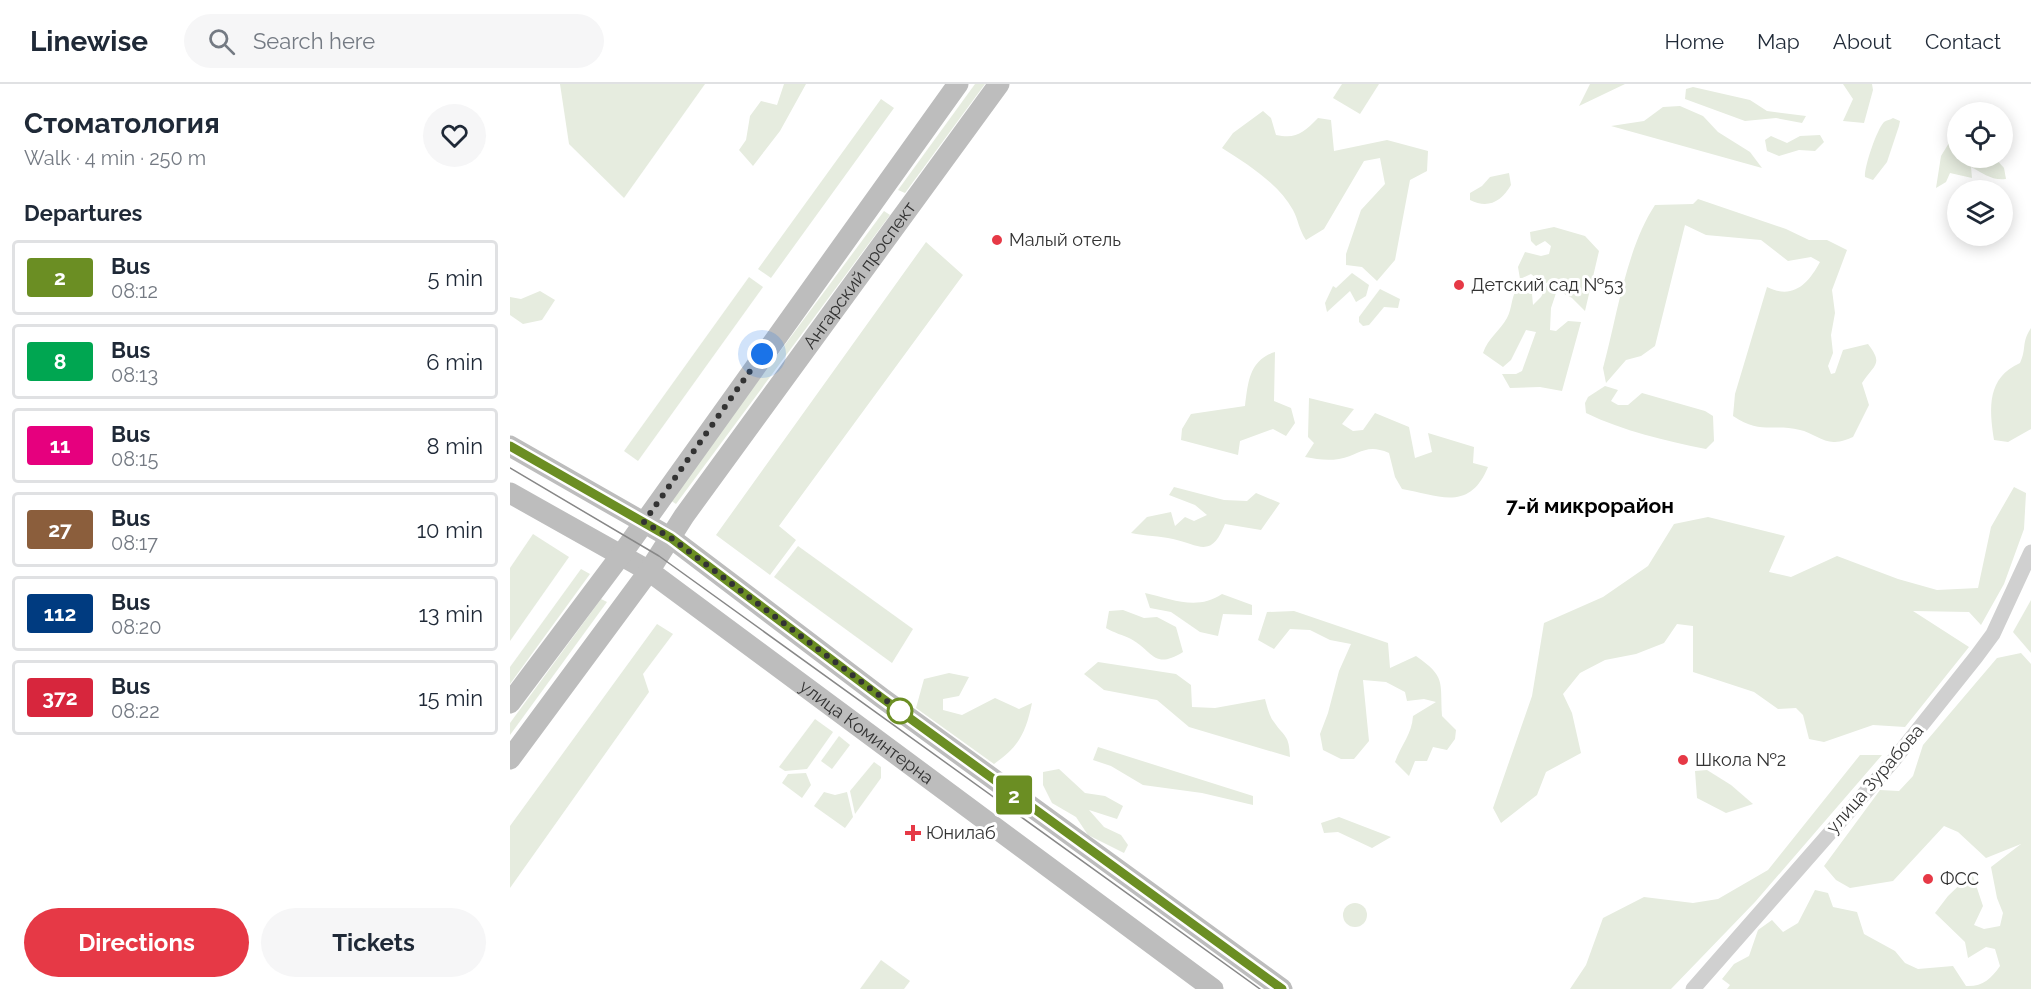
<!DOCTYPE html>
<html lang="en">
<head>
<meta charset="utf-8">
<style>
	body { margin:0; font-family:Raleway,sans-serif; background:#f6f6f7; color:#1f2937; height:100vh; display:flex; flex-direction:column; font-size:22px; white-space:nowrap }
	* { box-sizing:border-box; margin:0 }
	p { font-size:20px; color:#747a83 }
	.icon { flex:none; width:33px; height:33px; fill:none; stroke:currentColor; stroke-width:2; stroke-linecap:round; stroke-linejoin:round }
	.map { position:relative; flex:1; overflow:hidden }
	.drawer { display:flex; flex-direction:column; background:#fff; width:510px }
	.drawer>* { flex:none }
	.badge { padding:0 12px; border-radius:4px; font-size:21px; line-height:39px }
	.buttons { position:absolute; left:1437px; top:18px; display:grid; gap:12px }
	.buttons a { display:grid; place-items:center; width:66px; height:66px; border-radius:50%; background:#fff; box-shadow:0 3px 15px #0003; font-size:30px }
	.you { position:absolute; width:30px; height:30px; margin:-15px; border:4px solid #fff; border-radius:50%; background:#1a73e8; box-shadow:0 0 0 9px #1a73e833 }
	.map>.badge { position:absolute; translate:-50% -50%; box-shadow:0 0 0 3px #fff }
	h2 { padding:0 24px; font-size:22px; line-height:54px }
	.round { display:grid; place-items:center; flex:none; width:63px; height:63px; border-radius:32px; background:#f6f6f7 }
	.summary { display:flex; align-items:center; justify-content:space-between; height:102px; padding:0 24px }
	h1 { font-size:28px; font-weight:700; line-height:45px }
	.cta { display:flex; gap:12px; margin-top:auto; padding:12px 24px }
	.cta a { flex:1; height:69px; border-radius:36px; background:#e63946; color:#fff; font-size:24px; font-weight:700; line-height:69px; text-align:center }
	.cta a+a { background:#f6f6f7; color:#1f2937 }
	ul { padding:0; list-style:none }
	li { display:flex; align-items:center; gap:18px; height:75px; margin:0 12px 9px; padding:0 12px; border:3px solid #e0e1e3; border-radius:6px }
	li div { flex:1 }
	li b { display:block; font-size:22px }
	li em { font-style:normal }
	li .badge { min-width:66px; font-weight:700; text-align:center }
	header { display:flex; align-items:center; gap:36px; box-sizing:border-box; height:84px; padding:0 30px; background:#fff; border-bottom:2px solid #e0e1e3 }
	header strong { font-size:28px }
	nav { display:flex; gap:33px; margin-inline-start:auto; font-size:21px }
	.search { width:420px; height:54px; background:#f6f6f7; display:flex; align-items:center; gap:15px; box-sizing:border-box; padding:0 21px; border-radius:33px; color:#747a83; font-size:22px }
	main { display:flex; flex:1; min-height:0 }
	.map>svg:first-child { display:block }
	.green { fill:#e6ecdf }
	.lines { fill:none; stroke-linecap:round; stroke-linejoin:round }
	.street { stroke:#d0d0d0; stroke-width:15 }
	.secondary { stroke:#bdbdbd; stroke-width:21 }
	.tram { stroke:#888; stroke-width:1.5 }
	.line-casing { stroke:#fff; stroke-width:14 }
	.line { stroke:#6b8e23; stroke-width:9 }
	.walk { stroke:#333; stroke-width:6; stroke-dasharray:0 10.8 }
	.poi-dot { fill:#e63946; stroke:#fff; stroke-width:2 }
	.stop-dot { fill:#fff; stroke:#6b8e23; stroke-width:3 }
	.labels { text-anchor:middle; stroke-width:6; stroke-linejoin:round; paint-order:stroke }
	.poi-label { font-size:18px; fill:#333; stroke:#fff; text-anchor:start }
	.street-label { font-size:18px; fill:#333; stroke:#fff }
	.quarter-label { font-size:21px; font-weight:bold; fill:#000; stroke:#fff }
</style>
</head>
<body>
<header>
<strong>Linewise</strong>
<div class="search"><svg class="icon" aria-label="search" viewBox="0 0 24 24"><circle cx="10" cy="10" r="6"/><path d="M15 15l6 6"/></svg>Search here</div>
<nav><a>Home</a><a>Map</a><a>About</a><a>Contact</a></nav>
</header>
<main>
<section class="drawer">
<div class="summary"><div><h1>Стоматология</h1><p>Walk · 4 min · 250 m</p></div><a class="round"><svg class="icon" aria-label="heart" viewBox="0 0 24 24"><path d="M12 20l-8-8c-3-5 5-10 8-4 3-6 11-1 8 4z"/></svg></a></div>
<h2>Departures</h2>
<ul>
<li><span class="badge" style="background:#6b8e23;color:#fff">2</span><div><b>Bus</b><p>08:12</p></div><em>5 min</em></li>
<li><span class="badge" style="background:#00a651;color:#fff">8</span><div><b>Bus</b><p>08:13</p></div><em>6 min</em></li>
<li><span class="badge" style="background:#e6007e;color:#fff">11</span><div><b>Bus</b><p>08:15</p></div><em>8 min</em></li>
<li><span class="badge" style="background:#8b5e3c;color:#fff">27</span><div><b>Bus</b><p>08:17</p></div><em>10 min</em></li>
<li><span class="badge" style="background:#003b80;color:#fff">112</span><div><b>Bus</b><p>08:20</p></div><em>13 min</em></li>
<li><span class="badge" style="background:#d7263d;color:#fff">372</span><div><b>Bus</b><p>08:22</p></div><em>15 min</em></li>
</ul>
<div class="cta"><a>Directions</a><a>Tickets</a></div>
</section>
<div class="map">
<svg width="1521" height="905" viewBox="0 0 1521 905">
	<rect width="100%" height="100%" fill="#fff"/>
	<g class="green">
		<path d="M 50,0 L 195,0 L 114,114 L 59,60 Z"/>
		<path d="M 274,0 L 296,0 L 270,47 L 243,82 L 229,66 L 236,56 L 240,32 L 251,17 L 267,21 Z"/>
		<path d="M 465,0 L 475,0 L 395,109 L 388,106 Z"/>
		<path d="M 832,0 L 869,0 L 850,30 L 823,14 Z"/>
		<path d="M 1080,0 L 1115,0 L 1069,22 Z"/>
		<path d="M 1333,0 L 1362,0 L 1363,6 L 1354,39 L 1333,37 L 1343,15 Z"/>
		<path d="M 1183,3 L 1240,16 L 1257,27 L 1296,32 L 1292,39 L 1266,34 L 1235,37 L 1175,15 L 1176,5 Z"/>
		<path d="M 371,15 L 384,24 L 261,194 L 248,185 Z"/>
		<path d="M 1170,22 L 1193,32 L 1208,48 L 1240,68 L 1252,84 L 1101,42 L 1134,37 L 1153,23 Z"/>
		<path d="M 753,27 L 761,34 L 766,51 C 787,55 793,49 808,34 L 821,36 L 824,67 L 877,56 L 918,67 L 917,87 L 900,96 L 885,176 L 867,197 L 852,183 L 836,181 L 836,170 L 851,126 L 875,100 L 870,74 L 854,77 L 814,145 L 796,156 C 789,146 788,135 783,126 C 768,99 737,80 712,64 L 723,49 Z"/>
		<path d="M 1383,34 L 1390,37 L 1389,42 L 1377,78 L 1363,96 L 1355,93 C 1354,83 1367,45 1374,38 C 1377,36 1380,36 1383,34 Z"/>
		<path d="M 1447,46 L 1448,74 L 1485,74 L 1494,84 L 1496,95 C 1482,97 1473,89 1461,83 L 1462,94 L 1440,89 L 1436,98 L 1426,104 L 1431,72 Z"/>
		<path d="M 1310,51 L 1314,58 L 1305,67 L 1289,66 L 1269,72 L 1257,67 L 1255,56 L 1261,52 L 1277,59 L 1290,52 Z"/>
		<path d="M 999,89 L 1001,101 C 991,118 978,125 960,116 L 960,109 L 972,102 L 980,93 Z"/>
		<path d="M 1188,115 L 1276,145 L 1299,156 L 1317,156 L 1337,166 L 1322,206 L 1325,229 L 1321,251 L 1323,269 L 1318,282 L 1321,290 L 1325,289 L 1333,266 L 1358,260 C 1374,281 1364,280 1352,299 L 1359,321 L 1343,353 C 1338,355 1331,358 1325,358 C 1314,359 1301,348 1290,346 C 1264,339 1251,351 1223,332 L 1225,310 L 1257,203 C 1283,216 1298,200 1310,178 L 1301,173 L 1278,177 L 1251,156 L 1196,151 L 1175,141 L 1145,262 L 1131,272 L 1116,276 L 1096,299 L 1093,284 C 1107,233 1116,165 1145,121 L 1183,120 Z"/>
		<path d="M 374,127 L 380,131 L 166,420 L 160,416 Z"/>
		<path d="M 1044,143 L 1075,152 L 1089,167 L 1075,227 L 1062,214 L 1047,206 L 1041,224 L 1040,246 L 1046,247 L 1058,237 L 1071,238 L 1052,307 L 1030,303 L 1000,304 L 992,290 L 1006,290 L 1012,287 L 1026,248 L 1016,246 L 1001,276 L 993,283 L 973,269 C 978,254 990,247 997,234 C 1002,225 1001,215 1006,206 L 1022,210 L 1023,221 L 1031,213 L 1038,199 L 1031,198 L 1021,190 L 1010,195 L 1008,183 L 1015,168 L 1031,172 L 1039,170 L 1041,162 L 1035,157 L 1026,162 L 1021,157 L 1020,148 Z"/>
		<path d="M 416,158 L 453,191 L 269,442 L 286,456 L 260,491 L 206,451 Z"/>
		<path d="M 842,189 L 859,201 L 856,212 L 846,218 L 840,207 L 817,228 L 815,219 L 823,202 L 826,204 Z"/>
		<path d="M 239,193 L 253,203 L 128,377 L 114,367 Z"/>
		<path d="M 870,205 L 890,215 L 888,224 L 874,223 L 859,241 L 853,242 L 849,238 L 849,233 Z"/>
		<path d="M 30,207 L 45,216 L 32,236 L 13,240 L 0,231 L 0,213 L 11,215 Z"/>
		<path d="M 1521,244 L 1521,345 L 1498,358 L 1484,356 C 1479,323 1477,294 1510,279 C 1517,264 1511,259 1521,244 Z"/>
		<path d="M 765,268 L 764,317 L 781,324 L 785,339 L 776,352 L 763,345 L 730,357 L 728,371 L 671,356 L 672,345 L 681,330 L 735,322 C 738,299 739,276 765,268 Z"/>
		<path d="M 1095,302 L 1108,306 L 1101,317 L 1108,321 L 1118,321 L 1132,309 L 1195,327 L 1203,332 L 1204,357 L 1196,365 C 1156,357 1113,347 1076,329 L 1075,319 L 1078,313 Z"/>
		<path d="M 799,314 L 844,325 L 832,340 L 843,347 L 853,346 L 865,329 L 899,343 L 905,374 L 922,368 L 918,349 L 964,363 L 963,379 L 978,383 C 959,429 928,411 892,405 L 885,393 L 879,369 C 855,359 851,371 829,375 C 816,377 807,375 795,373 L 804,359 L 798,353 Z"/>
		<path d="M 664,403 L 714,416 L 737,417 L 746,409 L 770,419 L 751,446 L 715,440 C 701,475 690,461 663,455 C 650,452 635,452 621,449 L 637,433 L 661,428 L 665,442 L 675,433 L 684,437 L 697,431 L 685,421 L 659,411 Z"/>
		<path d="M 1504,403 L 1516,409 L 1514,445 L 1494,500 L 1471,541 L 1459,528 L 1403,527 L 1459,563 L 1395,643 L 1363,641 L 1314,658 L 1299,655 L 1293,631 L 1286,624 L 1268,625 L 1244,608 L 1183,588 L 1183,542 L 1167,540 L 1154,559 L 1126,570 L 1095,576 L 1070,589 L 1053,610 L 1062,629 L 1071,669 L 1036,688 L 1027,711 L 991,739 L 983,724 L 1022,612 L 1034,539 L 1093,513 L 1138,482 L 1164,440 L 1198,433 L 1275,452 L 1259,488 L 1281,493 L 1327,472 L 1388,495 L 1427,506 L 1468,504 L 1481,443 Z"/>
		<path d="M 23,450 L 59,473 L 0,557 L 0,484 Z"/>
		<path d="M 288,462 L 403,545 L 382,579 L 264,493 Z"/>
		<path d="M 71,485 L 80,490 L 0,600 L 0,583 Z"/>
		<path d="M 635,509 C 662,515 687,527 712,510 L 742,521 L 742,531 L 713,530 L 708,552 L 690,548 L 661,528 L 640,524 Z"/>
		<path d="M 91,515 L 97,518 L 0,651 L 0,639 Z"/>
		<path d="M 1521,516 L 1521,569 L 1503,548 Z"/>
		<path d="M 613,526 L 634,534 L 647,533 L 666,543 L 673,568 C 644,586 644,568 621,555 C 613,551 604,549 596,544 L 599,527 Z"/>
		<path d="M 784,527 L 878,559 L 880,584 L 906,572 C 936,593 930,597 932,632 L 946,646 L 945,655 L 937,666 L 923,663 L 917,677 L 905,677 L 899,692 L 885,678 C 891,661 902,650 903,632 L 926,618 L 914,615 L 897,617 L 895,608 L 876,598 L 853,596 L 859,657 L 844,675 L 831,675 L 813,666 L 810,650 L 818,629 L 829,587 L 841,560 L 820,556 L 800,546 L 780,545 L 764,565 L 748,556 L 757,528 Z"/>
		<path d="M 147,540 L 163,550 L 133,590 L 139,608 L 0,804 L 0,742 Z"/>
		<path d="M 1511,569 L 1521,580 L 1521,905 L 1217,905 L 1220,901 L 1212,895 L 1224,880 L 1239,872 L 1248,846 L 1262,836 L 1273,848 L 1288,839 L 1305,806 L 1318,809 L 1323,823 L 1347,828 L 1354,850 L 1385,867 L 1395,879 L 1408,885 L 1443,882 L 1456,902 C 1472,903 1481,895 1490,882 L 1485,865 L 1476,863 L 1458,874 L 1455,858 L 1425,829 L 1438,812 L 1462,789 L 1473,822 L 1464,841 L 1474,845 L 1490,842 L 1493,829 L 1487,814 L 1481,783 L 1511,760 L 1476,774 L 1448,748 L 1434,742 L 1383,797 L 1340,804 L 1326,796 L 1314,782 L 1370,706 L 1389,707 L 1403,692 L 1413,661 L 1487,574 Z"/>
		<path d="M 588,578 L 666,590 L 681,601 L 682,623 L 705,624 L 755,615 C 757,622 759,632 764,638 C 775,654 779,650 780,673 L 679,643 L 647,616 L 594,606 L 574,590 Z"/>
		<path d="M 439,589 L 459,593 L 449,612 L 433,615 L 433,626 L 452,631 L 485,614 L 509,625 L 522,619 C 516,648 509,663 484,680 L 406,624 L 414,595 Z"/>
		<path d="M 305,635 L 323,648 L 297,685 L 275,687 L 269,683 Z"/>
		<path d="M 329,652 L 340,661 L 322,685 L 311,677 Z"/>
		<path d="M 588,663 L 743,712 L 743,721 L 692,709 L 633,701 L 601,682 L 583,676 Z"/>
		<path d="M 1350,671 L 1372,671 L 1245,818 L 1161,905 L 1060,905 L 1076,881 L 1093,834 L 1134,813 L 1183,819 L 1208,815 L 1258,786 Z"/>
		<path d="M 364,678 L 371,683 L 371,694 L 345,730 L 340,707 Z"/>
		<path d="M 549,685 L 575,709 L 595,712 L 613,722 L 607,735 L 579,726 L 594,743 L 611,751 L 618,761 L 614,769 L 578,751 L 566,733 L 542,719 L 533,701 L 533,688 Z"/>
		<path d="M 1197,686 L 1221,701 L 1243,720 L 1216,729 L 1187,714 L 1185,687 Z"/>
		<path d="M 296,689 L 301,701 L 292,714 L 272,699 L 278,690 Z"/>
		<path d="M 314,708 L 325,711 L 337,708 L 343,733 L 335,744 L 304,722 Z"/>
		<path d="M 829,733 L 881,753 L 862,764 L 828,748 L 814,749 L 811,739 Z"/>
		<circle cx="845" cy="831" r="12"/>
		<path d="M 371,876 L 400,897 L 394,905 L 350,905 Z"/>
	</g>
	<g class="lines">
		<path class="street" d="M 1183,905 L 1383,677 L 1466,573 L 1483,550 L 1521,468"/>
		<g class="secondary">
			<path d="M 0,362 L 161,454 L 372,614 L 772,905"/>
			<path id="s1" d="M 0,409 L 139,487 L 703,905"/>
			<path d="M 0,619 L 111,471 L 448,0"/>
			<path id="s2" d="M 0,675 L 139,487 L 174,432 L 489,0"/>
		</g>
		<path class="tram" d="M 0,384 L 149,472 L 750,905"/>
	</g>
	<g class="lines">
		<defs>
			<path id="line" d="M 0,362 L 161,454 L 372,614 L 772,905"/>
		</defs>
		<use href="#line" class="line-casing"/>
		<use href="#line" class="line"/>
		<path class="walk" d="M 252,270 L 134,438 L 161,454 L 390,627"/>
	</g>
	<g class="poi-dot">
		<circle cx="487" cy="156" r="6"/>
		<circle cx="949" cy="201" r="6"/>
		<circle cx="1173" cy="676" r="6"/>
		<path d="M400 740h6v6h6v6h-6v6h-6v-6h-6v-6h6z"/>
		<circle cx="1418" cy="795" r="6"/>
	</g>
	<circle class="stop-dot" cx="390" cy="627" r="12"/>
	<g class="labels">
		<g class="poi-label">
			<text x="499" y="162">Малый отель</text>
			<text x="961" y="207">Детский сад №53</text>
			<text x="1185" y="682">Школа №2</text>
			<text x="416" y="755">Юнилаб</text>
			<text x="1430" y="801">ФСС</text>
		</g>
		<g class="street-label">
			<text dy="6" stroke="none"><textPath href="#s2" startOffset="597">Ангарский проспект</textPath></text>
			<text dy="6" stroke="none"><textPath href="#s1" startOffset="430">улица Коминтерна</textPath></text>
			<text transform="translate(1365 695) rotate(-49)" y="6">улица Зурабова</text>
		</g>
		<g class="quarter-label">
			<text x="1080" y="429">7-й микрорайон</text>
		</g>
	</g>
</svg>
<div class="buttons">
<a><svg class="icon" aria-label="locate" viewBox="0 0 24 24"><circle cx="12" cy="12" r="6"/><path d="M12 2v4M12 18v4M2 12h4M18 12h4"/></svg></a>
<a><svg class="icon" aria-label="layers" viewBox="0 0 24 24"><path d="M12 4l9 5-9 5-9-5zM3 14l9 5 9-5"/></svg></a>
</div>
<div class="you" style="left:252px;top:270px"></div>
<b class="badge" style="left:504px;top:711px;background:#6b8e23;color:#fff">2</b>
</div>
</main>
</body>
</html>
